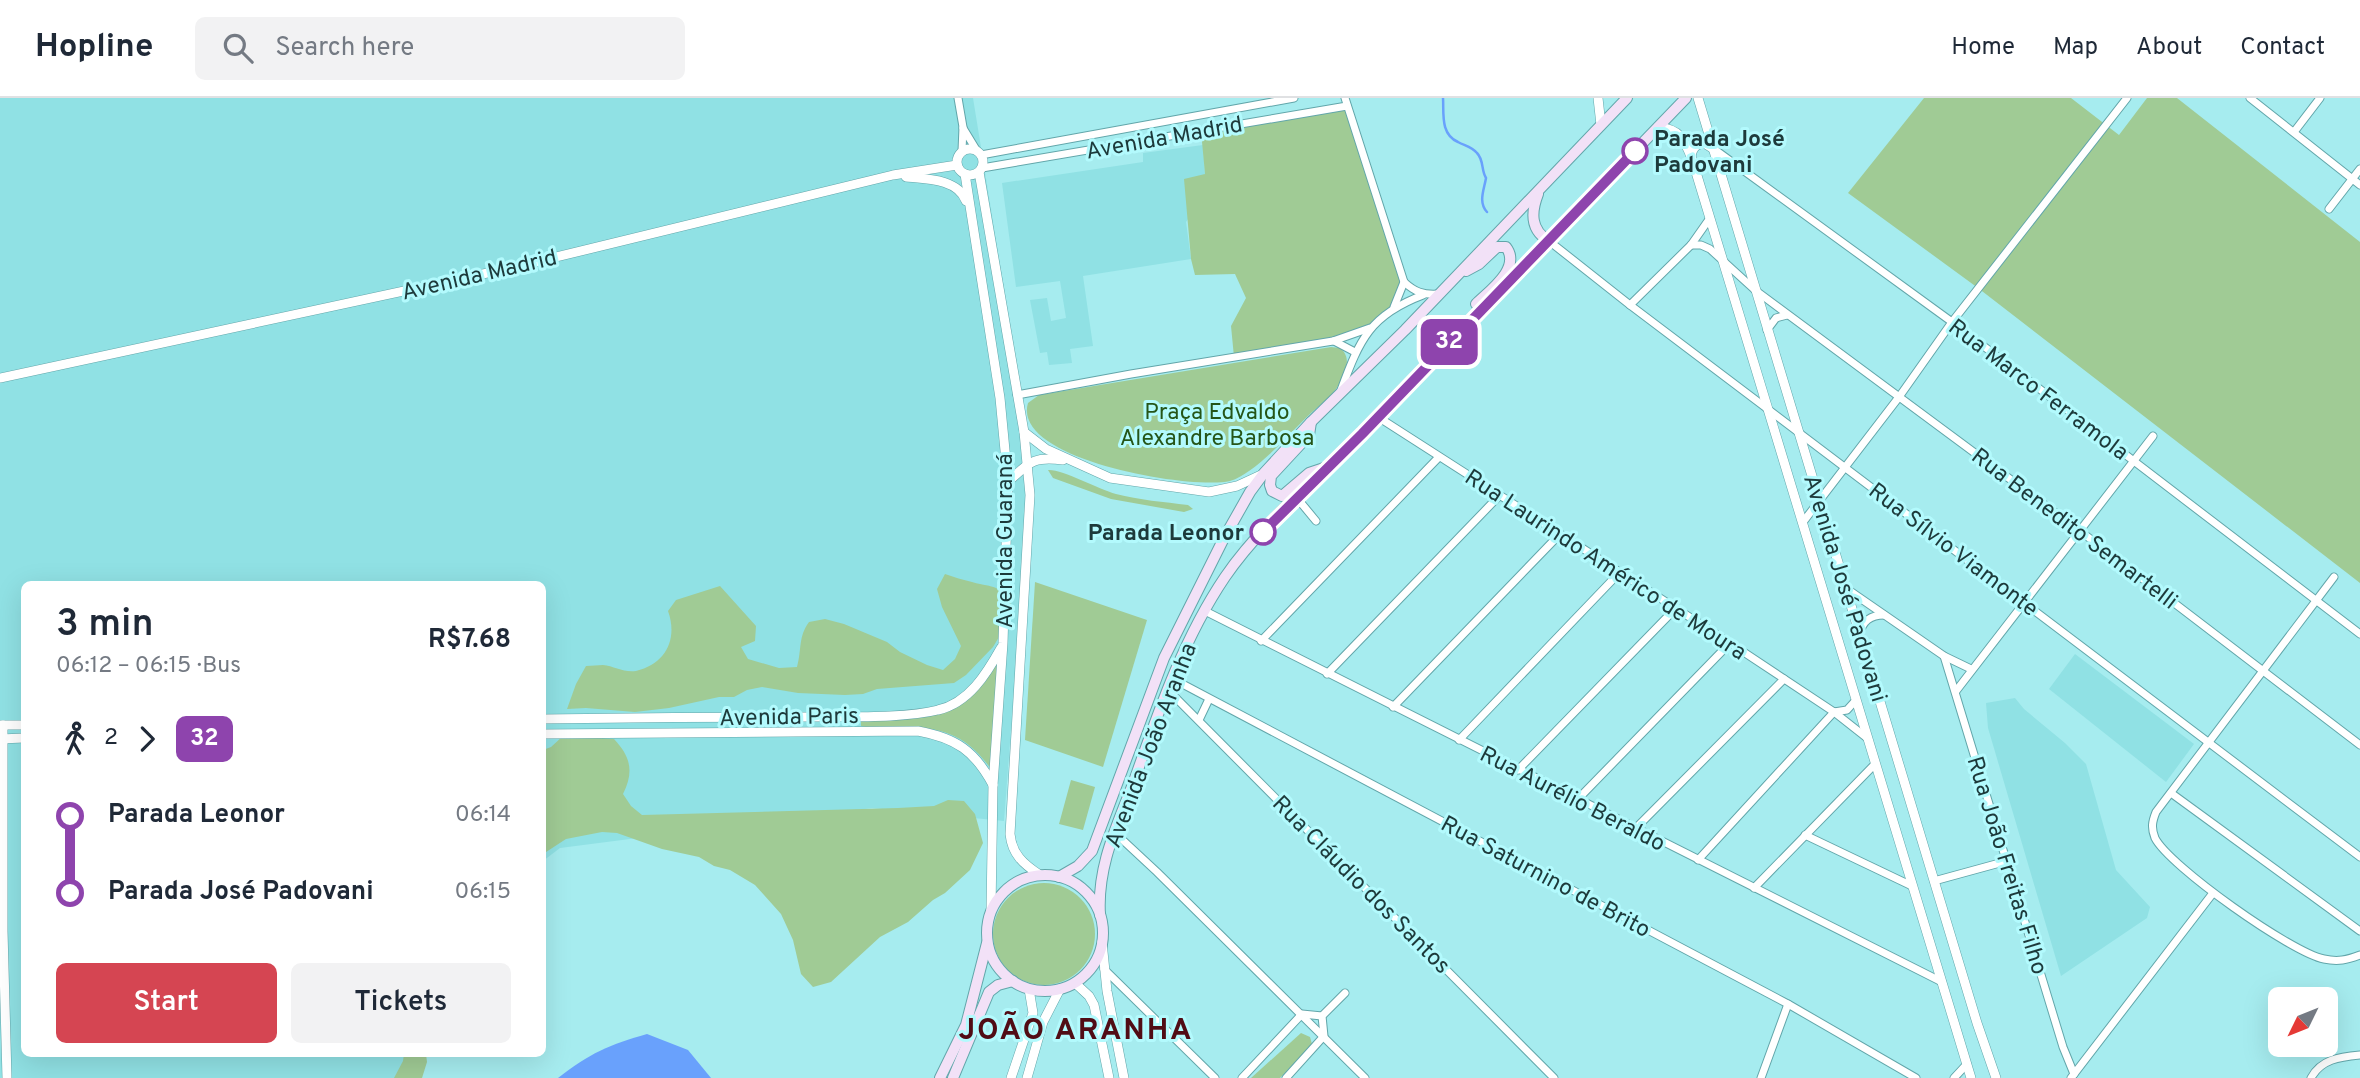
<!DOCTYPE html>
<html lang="en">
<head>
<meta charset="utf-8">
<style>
	body { margin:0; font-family:Overpass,sans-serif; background:#f2f2f3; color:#1f2937; height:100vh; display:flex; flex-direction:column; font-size:26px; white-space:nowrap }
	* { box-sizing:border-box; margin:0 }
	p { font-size:23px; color:#747a83 }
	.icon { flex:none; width:38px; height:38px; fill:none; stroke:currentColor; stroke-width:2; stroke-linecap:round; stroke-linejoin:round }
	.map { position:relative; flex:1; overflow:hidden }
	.details { position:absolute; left:21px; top:483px; width:525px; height:476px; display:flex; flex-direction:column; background:#fff; border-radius:10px; box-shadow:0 7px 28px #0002 }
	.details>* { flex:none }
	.badge { padding:0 14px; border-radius:10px; font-size:24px; line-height:46px }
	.needle { width:46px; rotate:227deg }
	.buttons { position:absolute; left:2268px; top:889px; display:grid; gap:14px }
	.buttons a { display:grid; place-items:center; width:70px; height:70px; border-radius:10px; background:#fff; box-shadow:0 7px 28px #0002; font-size:35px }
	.map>.badge { position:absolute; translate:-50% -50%; box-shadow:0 0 0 4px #fff }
	.legs { display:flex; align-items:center; gap:10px; height:77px; padding:0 35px; font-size:23px }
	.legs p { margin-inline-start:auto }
	.head { display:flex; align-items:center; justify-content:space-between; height:119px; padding:0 35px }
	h1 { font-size:38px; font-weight:600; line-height:52px }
	.action { display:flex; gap:14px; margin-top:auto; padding:14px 35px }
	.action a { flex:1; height:80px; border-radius:10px; background:#d54552; color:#fff; font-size:28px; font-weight:600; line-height:80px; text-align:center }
	.action a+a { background:#f2f2f3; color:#1f2937 }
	ul { padding:0 35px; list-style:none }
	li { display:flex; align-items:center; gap:24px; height:77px; font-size:26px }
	li i { display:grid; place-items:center; width:10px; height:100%; margin:0 9px; background:currentColor }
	li i::after { content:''; width:18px; height:18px; margin:-9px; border:5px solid; border-radius:50%; background:#fff }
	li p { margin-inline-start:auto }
	li:first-child i { background:linear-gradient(#0000 50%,currentColor 0) }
	li:last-child i { background:linear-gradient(currentColor 50%,#0000 0) }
	header { display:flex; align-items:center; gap:42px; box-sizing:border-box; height:98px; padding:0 35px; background:#fff; border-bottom:2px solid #e0e1e3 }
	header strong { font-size:33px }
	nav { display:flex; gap:38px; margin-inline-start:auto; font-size:24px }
	.search { width:490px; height:63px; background:#f2f2f3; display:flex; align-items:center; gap:18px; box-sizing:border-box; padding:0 24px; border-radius:10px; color:#747a83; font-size:26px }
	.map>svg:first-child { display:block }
	.built { fill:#90e1e4 }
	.green { fill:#a0cb95 }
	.water { fill:#69a1fc }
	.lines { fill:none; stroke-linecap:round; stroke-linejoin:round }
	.stream { stroke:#69a1fc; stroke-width:2.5 }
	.minor-casing { stroke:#62a6aa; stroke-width:9 }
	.tertiary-casing { stroke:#62a6aa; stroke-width:10 }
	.secondary-casing { stroke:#62a6aa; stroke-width:12 }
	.minor { stroke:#fff; stroke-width:7 }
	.tertiary { stroke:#fff; stroke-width:9 }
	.secondary { stroke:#f2e1f7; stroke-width:10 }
	.line-1-casing { stroke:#fff; stroke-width:16 }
	.line-1 { stroke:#8e44ad; stroke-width:10 }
	.stop-1-dot { fill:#fff; stroke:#8e44ad; stroke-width:3.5 }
	.labels { text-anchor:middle; stroke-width:6; stroke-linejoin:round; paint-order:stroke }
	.street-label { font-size:23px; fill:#1d3a3b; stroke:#b3fafd }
	.stop-label { font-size:23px; font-weight:bold; fill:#1d3a3b; stroke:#b3fafd; text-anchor:start }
	.park-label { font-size:23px; fill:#255518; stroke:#b3fafd }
	.district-label { font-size:30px; font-weight:bold; letter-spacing:2px; fill:#510c15; stroke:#b3fafd }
</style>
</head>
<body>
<header>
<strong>Hopline</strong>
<div class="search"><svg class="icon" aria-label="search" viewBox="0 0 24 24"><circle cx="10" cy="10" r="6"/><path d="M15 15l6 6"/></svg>Search here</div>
<nav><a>Home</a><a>Map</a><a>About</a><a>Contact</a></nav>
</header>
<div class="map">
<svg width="2360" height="980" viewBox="0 0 2360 980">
	<rect width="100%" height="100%" fill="#a6ecef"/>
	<g class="built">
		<path d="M 0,0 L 973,0 L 1027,333 L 1030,382 L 1004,723 L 872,710 L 560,750 L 543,763 L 542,486 L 24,486 L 24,956 L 406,956 L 399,980 L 0,980 Z"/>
		<path d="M 1203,47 L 1205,76 L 1187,94 L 1188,121 L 1186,124 L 1191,161 L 1083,178 L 1093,248 L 1070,251 L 1072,265 L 1049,267 L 1047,254 L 1040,255 L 1030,202 L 1047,200 L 1051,223 L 1066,220 L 1060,183 L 1016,189 L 1002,85 L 1143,64 L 1143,55 Z"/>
		<path d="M 2075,556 L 2194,646 L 2166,684 L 2049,591 Z"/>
		<path d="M 2015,600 L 2024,611 L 2065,645 L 2086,666 L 2116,772 L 2150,809 L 2147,820 L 2061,878 L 1988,630 L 1986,605 Z"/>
	</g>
	<g class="green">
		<path d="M 1924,0 L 2071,0 L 2119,37 L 2147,0 L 2177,0 L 2360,144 L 2360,485 L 1978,190 L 1848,95 Z"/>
		<path d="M 1347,8 L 1404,184 C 1401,191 1398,202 1393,209 C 1366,247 1278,251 1234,259 L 1231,228 L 1246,200 L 1235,176 L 1195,177 L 1191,161 L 1184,81 L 1205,76 L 1201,33 Z"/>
		<path d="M 1331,249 L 1340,250 C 1353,260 1345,276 1338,288 C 1332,298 1320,307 1311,315 C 1291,334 1272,357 1249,373 C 1243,377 1237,381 1230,383 C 1192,392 1011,362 1028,305 L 1039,297 Z"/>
		<path d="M 1048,372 C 1062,371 1098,391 1116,396 C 1139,402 1164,404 1188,407 L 1193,411 L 1184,414 L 1111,401 L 1053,380 Z"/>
		<path d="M 945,476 C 954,479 963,482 972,484 C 996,491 997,484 1013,509 L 1008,524 L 993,549 L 966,577 L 954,585 L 877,591 L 863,596 L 845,597 L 798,595 L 762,589 L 747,592 L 734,599 L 719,599 L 669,610 L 635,614 L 586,610 L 567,611 L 576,586 L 586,568 C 592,568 598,567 603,567 C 614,568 624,575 636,573 C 666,566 678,541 668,513 L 676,502 L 720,488 L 756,528 L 755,543 L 741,549 L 748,561 L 779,570 L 797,569 C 802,551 798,539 809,524 L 825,521 L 844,526 L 887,544 L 900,554 L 927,567 L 943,572 L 955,561 L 961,548 L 942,509 L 937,491 Z"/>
		<path d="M 1035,484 L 1147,522 L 1103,669 L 1025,642 Z"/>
		<path d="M 998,565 L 991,671 C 965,634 938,628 894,629 C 884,629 871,631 861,628 L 861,623 L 926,618 L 985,584 Z"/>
		<path d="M 563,638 L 614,641 C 631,659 634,674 623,696 L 631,708 L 642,717 L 898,710 L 934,708 L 948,702 L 964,703 L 975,716 L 983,745 L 970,772 L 945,795 L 933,802 L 908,824 L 880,839 L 831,884 L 813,889 L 801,876 L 793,842 L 781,816 L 755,787 L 730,772 L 714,768 L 699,759 L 662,751 L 617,735 L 602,734 L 566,741 L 543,756 L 543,652 L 551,649 Z"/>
		<path d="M 1071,682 L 1095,689 L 1083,732 L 1059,726 Z"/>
		<circle cx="1044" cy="836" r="51"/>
		<path d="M 1301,935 L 1310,939 L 1312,946 L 1280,980 L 1251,980 Z"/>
		<path d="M 404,956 L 426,956 L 427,964 L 422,980 L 394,980 L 403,963 Z"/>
	</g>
	<path class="water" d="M 647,936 L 688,952 L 711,980 L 558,980 C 588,956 611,946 647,936 Z"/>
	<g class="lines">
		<path class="stream" d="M 1443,0 C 1444,15 1440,36 1458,44 C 1465,48 1471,48 1477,55 C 1484,62 1481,72 1486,80 C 1484,92 1478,104 1487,114"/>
		<defs>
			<g id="minor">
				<path d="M 958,0 L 963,29 L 962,53"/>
				<path d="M 1345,0 L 1404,184 C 1415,194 1423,197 1438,196"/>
				<path d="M 2250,0 L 2360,87"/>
				<path d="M 963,30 L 977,53"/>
				<path d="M 2294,34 L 2320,0"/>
				<path d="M 1714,51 L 1952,224 L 2360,536"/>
				<path d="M 981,57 L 1294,0"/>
				<path d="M 982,70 L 1347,8"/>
				<path d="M 2329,111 L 2360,71"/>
				<path d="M 1549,143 L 1630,207 L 2360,759"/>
				<path d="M 1691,147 L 1701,147 L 1710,151 L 1755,192 L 2080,433 L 2360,647"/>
				<path d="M 1630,207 L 1691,147 L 1710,120"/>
				<path d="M 1394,209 L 1404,184"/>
				<path d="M 1767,232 L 1776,220 L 1787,217"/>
				<path d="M 1334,243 L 1355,254"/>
				<path d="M 1341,292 C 1360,241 1370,217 1423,197"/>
				<path d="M 1017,297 L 1131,276 L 1333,243 L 1370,230"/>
				<path d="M 1378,319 L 1730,545 L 1834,614 L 1867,640"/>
				<path d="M 1297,400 L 1316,423"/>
				<path d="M 1803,424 L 1899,299 L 1952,224 L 2127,0"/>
				<path d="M 2334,479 L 2156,714 C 2152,724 2151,730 2155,740 C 2169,768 2292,855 2324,861 C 2338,864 2347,862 2360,857"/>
				<path d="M 1847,491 L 1944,558 L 1971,571"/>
				<path d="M 1205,513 L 1942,884"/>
				<path d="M 1860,536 C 1862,523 1871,517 1884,517"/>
				<path d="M 1261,543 L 1439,359"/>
				<path d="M 1944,558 L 2063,949 L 2074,976"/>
				<path d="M 1327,576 L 1499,398"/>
				<path d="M 1173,581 L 1788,906 L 1916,980"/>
				<path d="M 1169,593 L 1554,980"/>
				<path d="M 1956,593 L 2153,338"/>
				<path d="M 1393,609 L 1560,436"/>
				<path d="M 1834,614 L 1847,612 L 1856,602"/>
				<path d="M 1199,622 L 1209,601"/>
				<path d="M 1459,642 L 1620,474"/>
				<path d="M 1518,672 L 1676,510"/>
				<path d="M 2171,695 L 2360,833"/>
				<path d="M 1577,702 L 1730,545"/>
				<path d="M 1635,731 L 1784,581"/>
				<path d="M 1114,734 L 1157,774 L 1365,980"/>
				<path d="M 1805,737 L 1912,788"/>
				<path d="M 1698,762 L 1834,614"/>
				<path d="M 1934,783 L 2007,763"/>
				<path d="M 1754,790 L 1875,666"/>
				<path d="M 1104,871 L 1215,980"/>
				<path d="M 1242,980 L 1302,916 L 1322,918"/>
				<path d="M 1286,980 L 1324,938 L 1322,918 L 1345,895"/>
				<path d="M 1761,980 L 1788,906"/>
				<path d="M 1954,980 L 1967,966"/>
				<path d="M 2071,980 L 2213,795"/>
				<path d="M 2311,980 C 2321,961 2340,959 2360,957"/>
			</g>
			<g id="tertiary">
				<path d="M 1598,0 L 1601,27"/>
				<path d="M 1698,0 L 1977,925 L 1996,980"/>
				<path d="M 1658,29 C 1680,31 1684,41 1692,61 L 1971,980"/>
				<circle cx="970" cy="64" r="13"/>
				<path d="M 1691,59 C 1692,50 1696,46 1704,45 L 1712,50"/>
				<path d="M 979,74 L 1024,334 L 1030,397 L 1010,736 C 1012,756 1023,766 1040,777"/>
				<path d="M 965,76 L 1000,300 L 1008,384 L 1003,545 L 993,687 L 991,812"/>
				<path d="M 906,79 C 927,81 958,81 966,103"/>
				<path d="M 0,280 L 515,169 L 893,77 L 957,67"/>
				<path d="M 1024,334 L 1046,351 L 1110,380 L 1209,394 L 1237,388 L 1263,376"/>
				<path d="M 1008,384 C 1030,364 1033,358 1063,362"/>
				<path d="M 542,621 C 630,620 717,619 805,619 C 843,618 902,621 938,612 C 969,605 987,575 1001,550"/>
				<path d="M 0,627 L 24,627"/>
				<path d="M 3,627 L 3,833 L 7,980"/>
				<path d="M 542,636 L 918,633 C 956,640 975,653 993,687"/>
				<path d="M 0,641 L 24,640"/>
				<path d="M 1102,844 L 1107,893 L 1124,980"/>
				<path d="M 1075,885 L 1089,898 L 1094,907 L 1109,980"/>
				<path d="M 1011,980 L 1033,915 L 1029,891"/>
				<path d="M 1027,980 L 1043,924 L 1060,891"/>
			</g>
			<g id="secondary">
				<path d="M 1538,96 C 1531,114 1530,132 1549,143"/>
				<path d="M 1466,173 L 1479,166 L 1497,149 L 1506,149 C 1522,170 1489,193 1476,206"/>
				<path d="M 1311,324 L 1309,337 L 1271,378 L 1270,387 L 1272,393 L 1282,398 L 1309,375 L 1327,369"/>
				<circle cx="1045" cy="835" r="58"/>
				<path d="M 1059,779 L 1078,768 L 1092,753 L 1164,560 L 1224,440 L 1250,394 L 1264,375 L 1311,324 L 1405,232 L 1627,0"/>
				<path d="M 1100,817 C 1097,769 1116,730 1133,686 C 1158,615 1183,541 1225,479 C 1264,422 1329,370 1378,319 C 1481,213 1583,106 1686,0"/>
				<path d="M 940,980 L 966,927 L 987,845"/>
				<path d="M 953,980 L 989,894 L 998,887 L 1013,883"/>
			</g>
		</defs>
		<use href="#minor" class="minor-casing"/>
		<use href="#tertiary" class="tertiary-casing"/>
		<use href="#secondary" class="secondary-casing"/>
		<use href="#minor" class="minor"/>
		<use href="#tertiary" class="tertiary"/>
		<use href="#secondary" class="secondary"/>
	</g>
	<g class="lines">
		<defs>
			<path id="line-1" d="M 1263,434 L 1362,336 L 1635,53"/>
		</defs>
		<use href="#line-1" class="line-1-casing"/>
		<use href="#line-1" class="line-1"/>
	</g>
	<g class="stop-1-dot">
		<circle cx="1635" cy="53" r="12"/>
		<circle cx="1263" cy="434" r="12"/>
	</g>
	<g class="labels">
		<g class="street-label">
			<text transform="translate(1164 39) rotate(-10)" y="8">Avenida Madrid</text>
			<text transform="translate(479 176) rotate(-13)" y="8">Avenida Madrid</text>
			<text transform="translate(2039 291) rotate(37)" y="8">Rua Marco Ferramola</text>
			<text transform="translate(2075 430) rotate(37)" y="8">Rua Benedito Semartelli</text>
			<text transform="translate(1004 443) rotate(-90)" y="8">Avenida Guaraná</text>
			<text transform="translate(1954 451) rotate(37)" y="8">Rua Sílvio Viamonte</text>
			<text transform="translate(1606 466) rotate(33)" y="8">Rua Laurindo Américo de Moura</text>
			<text transform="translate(1846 490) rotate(73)" y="8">Avenida José Padovani</text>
			<text transform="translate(789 618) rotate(-1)" y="8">Avenida Paris</text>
			<text transform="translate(1150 647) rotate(-69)" y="8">Avenida João Aranha</text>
			<text transform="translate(1573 700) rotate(27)" y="8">Rua Aurélio Beraldo</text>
			<text transform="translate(2008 767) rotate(73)" y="8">Rua João Freitas Filho</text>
			<text transform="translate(1546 778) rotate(28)" y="8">Rua Saturnino de Brito</text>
			<text transform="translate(1362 786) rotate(45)" y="8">Rua Cláudio dos Santos</text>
		</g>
		<g class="stop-label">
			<text x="1654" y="48">Parada José<tspan x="1654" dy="26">Padovani</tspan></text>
			<text x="1244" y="442" text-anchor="end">Parada Leonor</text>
		</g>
		<g class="park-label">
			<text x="1217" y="321">Praça Edvaldo<tspan x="1217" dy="26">Alexandre Barbosa</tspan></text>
		</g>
		<g class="district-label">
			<text x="1076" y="941">JOÃO ARANHA</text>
		</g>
	</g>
</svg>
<div class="buttons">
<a><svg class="needle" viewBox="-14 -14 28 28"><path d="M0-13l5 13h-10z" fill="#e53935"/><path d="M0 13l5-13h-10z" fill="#747a83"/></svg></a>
</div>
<b class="badge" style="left:1449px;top:244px;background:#8e44ad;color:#fff">32</b>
<section class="details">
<div class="head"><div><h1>3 min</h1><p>06:12 – 06:15 · Bus</p></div><b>R$7.68</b></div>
<div class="legs"><svg class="icon" aria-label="walk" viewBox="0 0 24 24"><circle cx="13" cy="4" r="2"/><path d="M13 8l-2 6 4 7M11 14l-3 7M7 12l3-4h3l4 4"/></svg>2<svg class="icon" aria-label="forward" viewBox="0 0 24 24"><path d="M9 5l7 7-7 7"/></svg><b class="badge" style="background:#8e44ad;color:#fff">32</b></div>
<ul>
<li><i style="color:#8e44ad"></i><b>Parada Leonor</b><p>06:14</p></li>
<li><i style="color:#8e44ad"></i><b>Parada José Padovani</b><p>06:15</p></li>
</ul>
<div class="action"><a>Start</a><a>Tickets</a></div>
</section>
</div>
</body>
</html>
